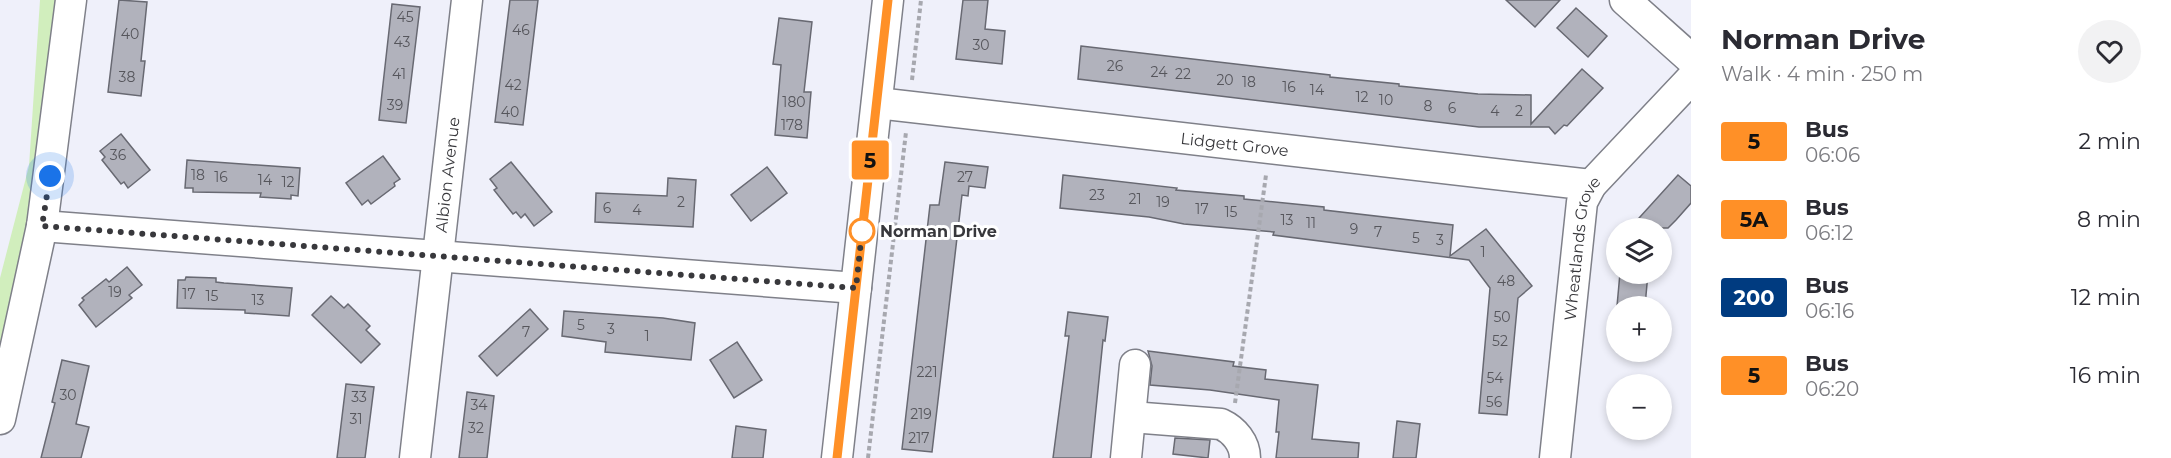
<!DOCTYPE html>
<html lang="en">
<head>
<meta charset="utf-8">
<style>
	body { margin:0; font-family:Montserrat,sans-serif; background:#f2f2f3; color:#2b2b33; height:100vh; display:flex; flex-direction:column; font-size:22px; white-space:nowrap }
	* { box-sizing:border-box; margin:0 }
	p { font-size:20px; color:#7c7c81 }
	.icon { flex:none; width:33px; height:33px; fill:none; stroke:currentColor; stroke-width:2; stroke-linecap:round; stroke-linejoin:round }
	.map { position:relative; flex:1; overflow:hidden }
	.panel { display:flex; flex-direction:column; background:#fff; width:480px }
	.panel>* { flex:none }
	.badge { padding:0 12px; border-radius:4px; font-size:21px; line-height:39px }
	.fabs { position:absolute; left:1606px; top:218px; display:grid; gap:12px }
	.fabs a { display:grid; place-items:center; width:66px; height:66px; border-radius:50%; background:#fff; box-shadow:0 3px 9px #0003; font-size:30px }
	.you { position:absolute; width:30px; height:30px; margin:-15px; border:4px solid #fff; border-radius:50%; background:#1a73e8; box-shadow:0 0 0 9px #1a73e833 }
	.map>.badge { position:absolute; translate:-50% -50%; box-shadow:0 0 0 3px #fff }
	.round { display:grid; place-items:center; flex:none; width:63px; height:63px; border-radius:32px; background:#f2f2f3 }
	.summary { display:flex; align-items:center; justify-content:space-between; height:102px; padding:0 30px }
	h1 { font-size:28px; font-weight:700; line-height:45px }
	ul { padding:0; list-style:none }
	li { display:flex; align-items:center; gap:18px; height:78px; padding:0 30px }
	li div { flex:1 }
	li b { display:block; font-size:22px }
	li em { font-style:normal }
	li .badge { min-width:66px; font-weight:700; text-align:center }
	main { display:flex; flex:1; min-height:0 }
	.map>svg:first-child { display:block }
	.green { fill:#d1eebd }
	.building { fill:#b1b2bc; stroke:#686972; stroke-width:1.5 }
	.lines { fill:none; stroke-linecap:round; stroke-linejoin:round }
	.minor-casing { stroke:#7f8089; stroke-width:33 }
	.path { stroke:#a7a8af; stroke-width:4; stroke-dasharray:4.5 3; stroke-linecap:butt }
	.minor { stroke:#fff; stroke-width:30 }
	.line-casing { stroke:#fff; stroke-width:14 }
	.line { stroke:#ff9027; stroke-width:9 }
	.walk { stroke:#38383c; stroke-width:6; stroke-dasharray:0 10.8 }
	.stop-dot { fill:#fff; stroke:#ff9027; stroke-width:3 }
	.labels { text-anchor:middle; stroke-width:6; stroke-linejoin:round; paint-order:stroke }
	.number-label { font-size:14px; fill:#56565c }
	.street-label { font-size:16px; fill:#38383c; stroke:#fff }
	.stop-label { font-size:16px; font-weight:bold; fill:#38383c; stroke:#fff; text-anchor:start }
</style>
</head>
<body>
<main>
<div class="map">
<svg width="1691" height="458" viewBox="0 0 1691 458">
	<rect width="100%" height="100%" fill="#eff0fa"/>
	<path class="green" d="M 40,0 L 60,0 L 44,159 L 0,368 L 0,278 L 29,166 Z"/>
	<g class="building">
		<path d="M 119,0 L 147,2 L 141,61 L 145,61 L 141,96 L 108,92 Z"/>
		<path d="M 510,0 L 538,0 L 523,125 L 495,122 Z"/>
		<path d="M 963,0 L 988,0 L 985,29 L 1005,31 L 1002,64 L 956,59 Z"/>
		<path d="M 1506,0 L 1560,0 L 1535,27 Z"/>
		<path d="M 392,4 L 420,7 L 406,123 L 379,120 Z"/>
		<path d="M 1576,8 L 1607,36 L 1588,57 L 1557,28 Z"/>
		<path d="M 779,18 L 812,22 L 804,92 L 811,92 L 807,138 L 775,135 L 781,65 L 773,64 Z"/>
		<path d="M 1081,46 L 1330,75 L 1330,77 L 1399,84 L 1399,86 L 1478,94 L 1531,95 L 1531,124 L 1582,69 L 1603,88 L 1567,126 L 1564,125 L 1555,134 L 1549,127 L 1479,127 L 1078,79 Z"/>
		<path d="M 121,134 L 150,170 L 128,188 L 124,182 L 121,184 L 102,160 L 105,157 L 100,151 Z"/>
		<path d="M 383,156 L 400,179 L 394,183 L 395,186 L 371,204 L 368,200 L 362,205 L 346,183 Z"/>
		<path d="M 187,160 L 300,168 L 298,196 L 291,195 L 291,199 L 260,197 L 261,193 L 193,192 L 193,188 L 185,188 Z"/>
		<path d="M 511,162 L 552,212 L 534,226 L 525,214 L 521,218 L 516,212 L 513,214 L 494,190 L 497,188 L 490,179 Z"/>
		<path d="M 945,162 L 988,167 L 985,188 L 969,186 L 968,196 L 962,195 L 932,452 L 902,449 L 930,205 L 939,205 Z"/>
		<path d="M 767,167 L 787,193 L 751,221 L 731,195 Z"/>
		<path d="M 1063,175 L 1177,188 L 1176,190 L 1244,196 L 1244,199 L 1324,207 L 1324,210 L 1453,225 L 1450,256 L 1486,229 L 1532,286 L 1518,298 L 1507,415 L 1479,413 L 1490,288 L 1469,260 L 1273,235 L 1274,232 L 1184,224 L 1149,217 L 1060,208 Z"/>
		<path d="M 1678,175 L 1691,186 L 1691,203 L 1676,220 L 1668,228 L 1630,228 Z"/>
		<path d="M 668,178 L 696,180 L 693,227 L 595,222 L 596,193 L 667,196 Z"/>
		<path d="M 127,267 L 142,285 L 129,295 L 132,298 L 96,327 L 79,305 L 84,300 L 82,298 L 106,279 L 109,282 Z"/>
		<path d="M 1620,273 L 1648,273 L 1645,306 L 1617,306 Z"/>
		<path d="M 186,277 L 216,278 L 216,282 L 224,283 L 292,288 L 289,316 L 245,313 L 245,310 L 177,308 L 178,280 L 185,280 Z"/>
		<path d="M 331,296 L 344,308 L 348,304 L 370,326 L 366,330 L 380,344 L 361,363 L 312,315 Z"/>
		<path d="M 530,309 L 548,329 L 497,376 L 479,356 Z"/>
		<path d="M 564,311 L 663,318 L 695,323 L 691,360 L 605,352 L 606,342 L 562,336 Z"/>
		<path d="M 1068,312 L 1108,317 L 1105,341 L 1103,340 L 1091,458 L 1053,458 L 1069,336 L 1065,336 Z"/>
		<path d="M 737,342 L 762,380 L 734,398 L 710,360 Z"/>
		<path d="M 1148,351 L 1234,362 L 1233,366 L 1266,370 L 1265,379 L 1318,385 L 1312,439 L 1359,443 L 1358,458 L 1276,458 L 1279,432 L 1276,432 L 1279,400 L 1210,390 L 1150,385 L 1152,366 Z"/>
		<path d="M 62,360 L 89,366 L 76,424 L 89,427 L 81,458 L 41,458 L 55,403 L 52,402 Z"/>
		<path d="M 346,384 L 374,387 L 365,458 L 337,458 Z"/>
		<path d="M 467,392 L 494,396 L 487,458 L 459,458 Z"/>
		<path d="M 1397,421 L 1420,424 L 1416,458 L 1393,458 Z"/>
		<path d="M 736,426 L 766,430 L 763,458 L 732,458 Z"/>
		<path d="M 1175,438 L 1210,440 L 1208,458 L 1173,454 Z"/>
	</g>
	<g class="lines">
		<defs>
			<g id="minor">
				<path d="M 1625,0 L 1691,59"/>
				<path id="s1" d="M 877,103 L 1591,185"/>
				<path d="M 42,226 L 856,288"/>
				<path d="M 1131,417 L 1221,424 C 1234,430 1245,443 1245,458"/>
				<path d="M 0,419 L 42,226 L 71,0"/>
				<path id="s2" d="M 415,458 L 467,0"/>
				<path d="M 837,458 L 888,0"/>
				<path d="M 1126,458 L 1135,365"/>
				<path id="s3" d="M 1555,458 L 1582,202 L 1591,185 L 1691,79"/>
			</g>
		</defs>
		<use href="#minor" class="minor-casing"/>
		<g class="path">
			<path d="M 912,80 L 921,0"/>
			<path d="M 1235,403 L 1266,175"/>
			<path d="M 868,458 L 906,132"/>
		</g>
		<use href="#minor" class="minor"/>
	</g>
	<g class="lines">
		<defs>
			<path id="line" d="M 837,458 L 888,0"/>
		</defs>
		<use href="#line" class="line-casing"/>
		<use href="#line" class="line"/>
		<path class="walk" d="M 50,176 L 42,226 L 856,288 L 862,231"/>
	</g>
	<circle class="stop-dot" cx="862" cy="231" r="12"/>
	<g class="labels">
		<g class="number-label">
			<text x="405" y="22">45</text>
			<text x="521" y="35">46</text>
			<text x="130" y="39">40</text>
			<text x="402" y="47">43</text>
			<text x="981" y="50">30</text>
			<text x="1115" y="71">26</text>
			<text x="1159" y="77">24</text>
			<text x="399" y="79">41</text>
			<text x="1183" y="79">22</text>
			<text x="127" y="82">38</text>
			<text x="1225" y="85">20</text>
			<text x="1249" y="87">18</text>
			<text x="513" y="90">42</text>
			<text x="1289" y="92">16</text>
			<text x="1317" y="95">14</text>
			<text x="1362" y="102">12</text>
			<text x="1386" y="105">10</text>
			<text x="794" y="107">180</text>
			<text x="395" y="110">39</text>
			<text x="1428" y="111">8</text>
			<text x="1452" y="113">6</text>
			<text x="1495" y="116">4</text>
			<text x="1519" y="116">2</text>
			<text x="510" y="117">40</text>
			<text x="792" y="130">178</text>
			<text x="118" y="160">36</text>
			<text x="198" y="180">18</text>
			<text x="221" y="182">16</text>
			<text x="965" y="182">27</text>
			<text x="265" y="185">14</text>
			<text x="288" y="187">12</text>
			<text x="1097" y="200">23</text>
			<text x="1135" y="204">21</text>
			<text x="681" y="207">2</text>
			<text x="1163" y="207">19</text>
			<text x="607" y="213">6</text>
			<text x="1202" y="214">17</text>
			<text x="637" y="215">4</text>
			<text x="1231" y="217">15</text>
			<text x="1287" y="225">13</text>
			<text x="1311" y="228">11</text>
			<text x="1354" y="234">9</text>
			<text x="1378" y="237">7</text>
			<text x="1416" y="243">5</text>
			<text x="1440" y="245">3</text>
			<text x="1483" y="257">1</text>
			<text x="1506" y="286">48</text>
			<text x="115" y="297">19</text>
			<text x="189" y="299">17</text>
			<text x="212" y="301">15</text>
			<text x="258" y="305">13</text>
			<text x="1502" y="322">50</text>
			<text x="581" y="330">5</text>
			<text x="611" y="334">3</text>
			<text x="526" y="337">7</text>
			<text x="647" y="341">1</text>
			<text x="1500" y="346">52</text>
			<text x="927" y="377">221</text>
			<text x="1495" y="383">54</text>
			<text x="68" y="400">30</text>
			<text x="359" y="402">33</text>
			<text x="1494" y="407">56</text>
			<text x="479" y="410">34</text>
			<text x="921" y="419">219</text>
			<text x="356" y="424">31</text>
			<text x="476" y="433">32</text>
			<text x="919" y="443">217</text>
		</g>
		<g class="street-label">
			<text dy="6" stroke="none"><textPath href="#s1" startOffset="360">Lidgett Grove</textPath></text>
			<text dy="6" stroke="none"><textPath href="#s2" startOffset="285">Albion Avenue</textPath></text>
			<text dy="6" stroke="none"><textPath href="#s3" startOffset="212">Wheatlands Grove</textPath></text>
		</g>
		<g class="stop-label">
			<text x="880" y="237">Norman Drive</text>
		</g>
	</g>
</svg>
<div class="fabs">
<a><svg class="icon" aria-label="layers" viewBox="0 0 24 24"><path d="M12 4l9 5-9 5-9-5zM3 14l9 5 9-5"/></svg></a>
<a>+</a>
<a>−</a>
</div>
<div class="you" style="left:50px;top:176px"></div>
<b class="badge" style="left:870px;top:160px;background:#ff9027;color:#111">5</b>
</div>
<section class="panel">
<div class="summary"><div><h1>Norman Drive</h1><p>Walk · 4 min · 250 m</p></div><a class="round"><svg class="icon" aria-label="heart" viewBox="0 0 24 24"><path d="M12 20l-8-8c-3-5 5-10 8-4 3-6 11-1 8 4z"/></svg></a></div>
<ul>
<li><span class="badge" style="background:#ff9027;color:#111">5</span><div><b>Bus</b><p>06:06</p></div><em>2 min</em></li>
<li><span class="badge" style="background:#ff9027;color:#111">5A</span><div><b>Bus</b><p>06:12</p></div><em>8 min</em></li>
<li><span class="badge" style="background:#003b80;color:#fff">200</span><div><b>Bus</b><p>06:16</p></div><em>12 min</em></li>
<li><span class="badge" style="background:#ff9027;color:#111">5</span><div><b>Bus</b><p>06:20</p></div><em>16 min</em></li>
</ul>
</section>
</main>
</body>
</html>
